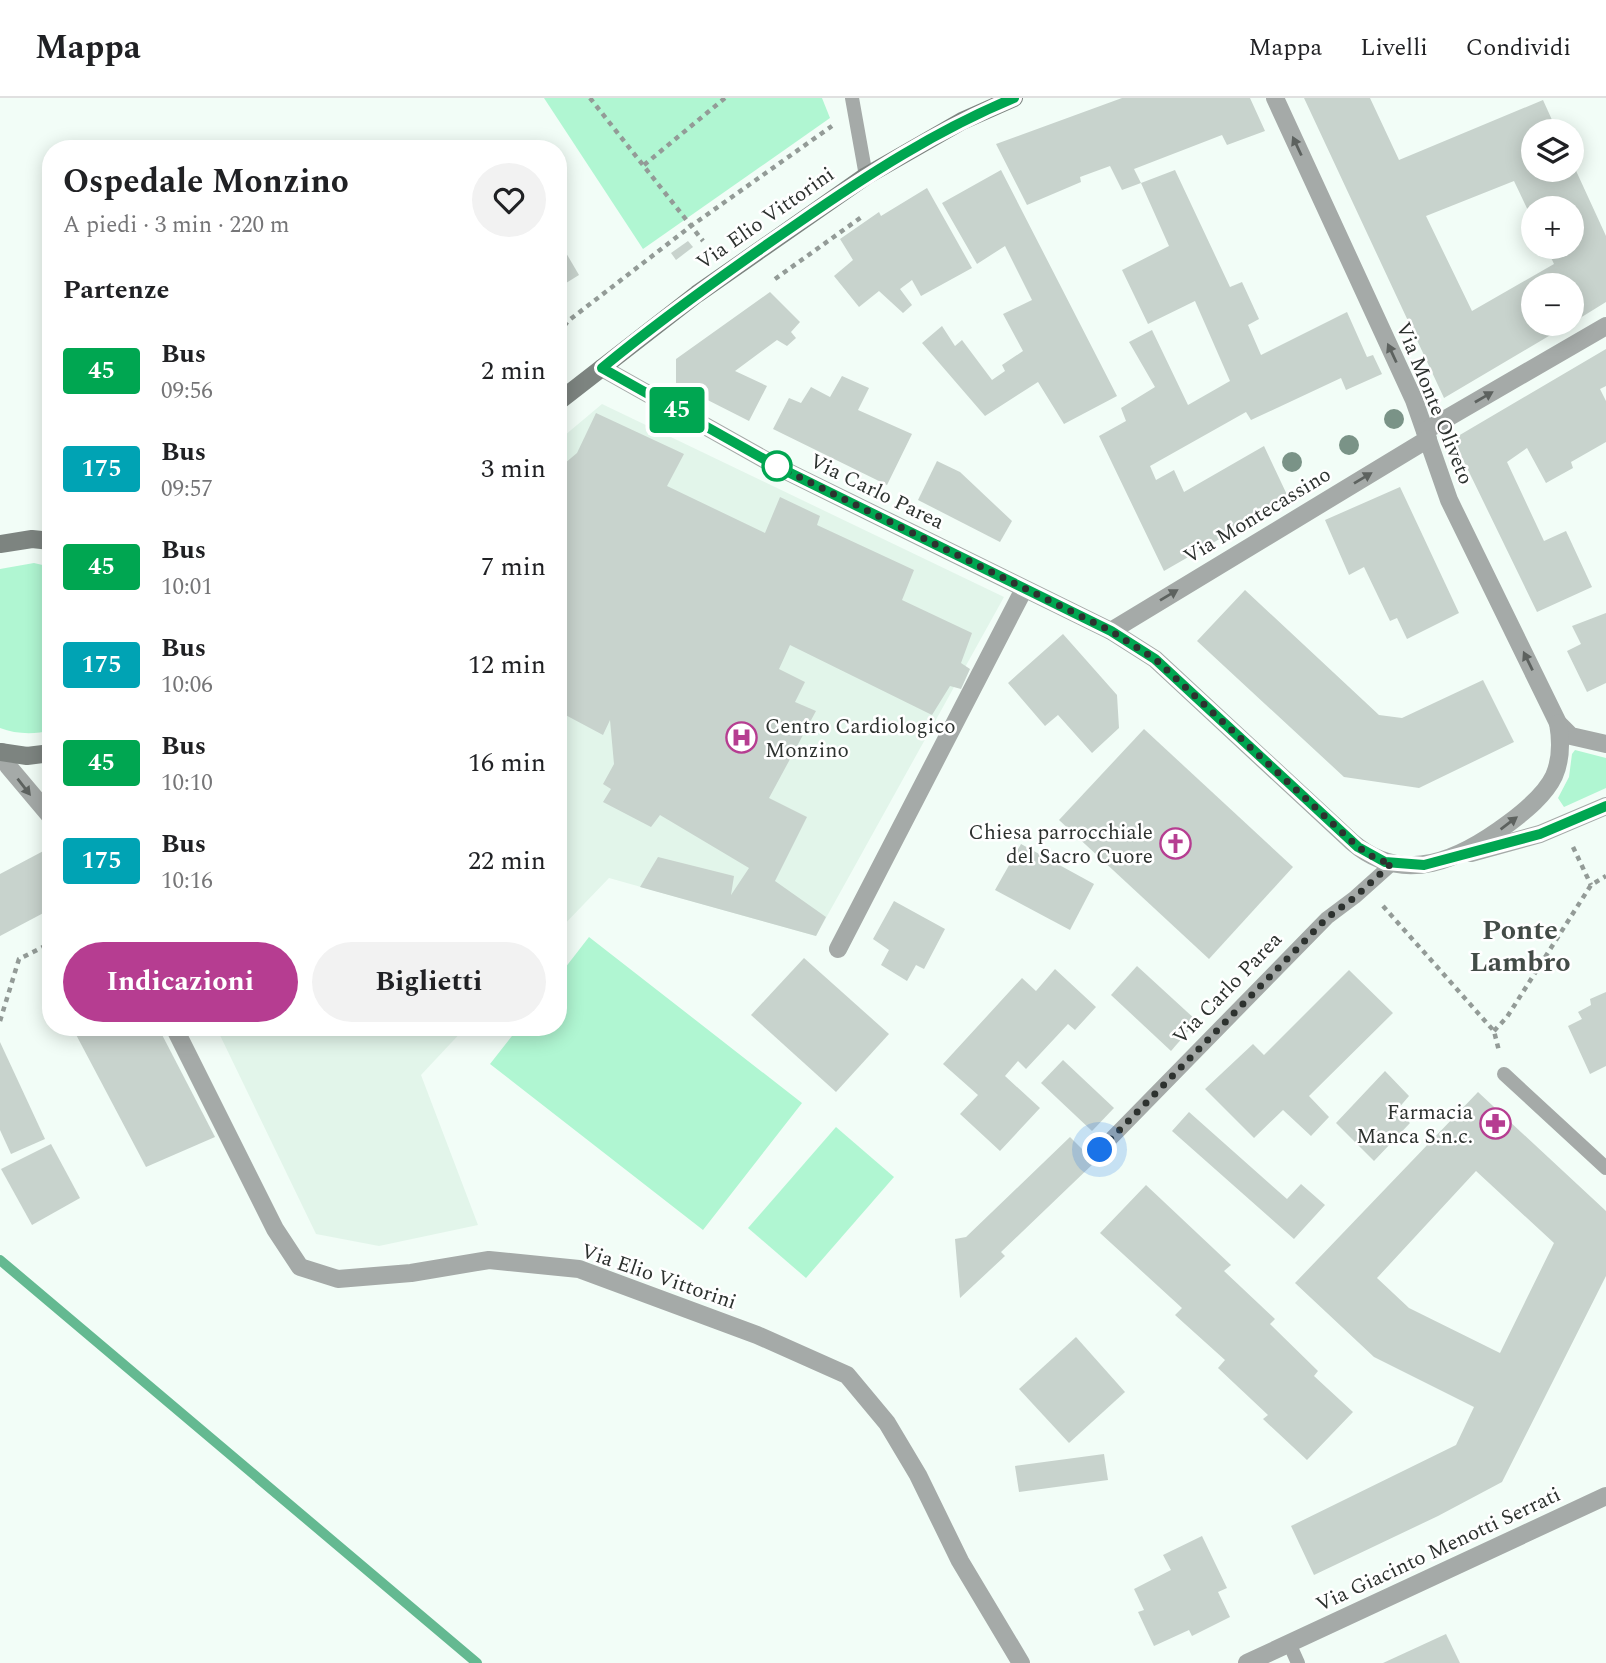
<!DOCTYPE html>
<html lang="it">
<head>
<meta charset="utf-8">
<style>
	body { margin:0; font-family:Spectral,serif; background:#f2f2f2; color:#202124; height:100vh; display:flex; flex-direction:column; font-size:26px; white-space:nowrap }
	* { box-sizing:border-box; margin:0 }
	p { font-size:23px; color:#757577 }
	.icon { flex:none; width:38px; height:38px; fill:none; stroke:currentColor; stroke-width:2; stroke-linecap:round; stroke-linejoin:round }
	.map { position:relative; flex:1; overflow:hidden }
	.sheet { position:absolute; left:42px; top:42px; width:525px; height:896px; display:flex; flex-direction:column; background:#fff; border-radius:28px; box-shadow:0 4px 18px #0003 }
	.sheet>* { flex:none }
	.badge { padding:0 14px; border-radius:5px; font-size:24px; line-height:46px }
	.controls { position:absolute; left:1521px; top:21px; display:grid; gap:14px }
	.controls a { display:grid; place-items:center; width:63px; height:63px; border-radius:50%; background:#fff; box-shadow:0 4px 18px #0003; font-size:35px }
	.you { position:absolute; width:35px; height:35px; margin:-18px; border:5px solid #fff; border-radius:50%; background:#1a73e8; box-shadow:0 0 0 10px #1a73e833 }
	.map>.badge { position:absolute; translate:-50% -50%; box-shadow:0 0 0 4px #fff }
	h2 { padding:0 21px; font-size:26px; line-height:63px }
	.round { display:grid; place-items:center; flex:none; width:74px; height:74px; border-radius:37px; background:#f2f2f2 }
	.summary { display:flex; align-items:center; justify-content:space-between; height:119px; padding:0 21px }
	h1 { font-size:33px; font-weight:700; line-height:52px }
	.button { display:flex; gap:14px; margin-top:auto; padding:14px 21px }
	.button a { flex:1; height:80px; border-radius:42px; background:#b63d91; color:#fff; font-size:28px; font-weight:700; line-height:80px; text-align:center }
	.button a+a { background:#f2f2f2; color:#202124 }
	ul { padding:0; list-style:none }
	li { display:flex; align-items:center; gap:21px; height:98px; padding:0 21px }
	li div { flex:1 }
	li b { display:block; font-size:26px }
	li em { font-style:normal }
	li .badge { min-width:77px; font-weight:700; text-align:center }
	header { display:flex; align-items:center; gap:42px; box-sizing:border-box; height:98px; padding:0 35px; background:#fff; border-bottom:2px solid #e0e0e0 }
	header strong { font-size:33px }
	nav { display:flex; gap:38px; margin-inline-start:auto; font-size:24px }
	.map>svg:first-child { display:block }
	.built { fill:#e2f5ea }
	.green { fill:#b0f6d2 }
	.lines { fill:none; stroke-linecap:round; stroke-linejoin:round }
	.stream { stroke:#64b991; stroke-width:10 }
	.building { fill:#c8d3cd; fill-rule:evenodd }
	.path { stroke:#939b97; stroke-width:4.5; stroke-dasharray:5 5; stroke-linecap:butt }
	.lane { stroke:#a5aaa8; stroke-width:14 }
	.street { stroke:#a5aaa8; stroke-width:18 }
	.secondary { stroke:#7d8480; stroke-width:18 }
	.tree { fill:#7a9387 }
	.oneway { fill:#5d625f }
	.line-casing { stroke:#fff; stroke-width:16 }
	.line { stroke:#00a651; stroke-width:10 }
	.walk { stroke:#2d322f; stroke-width:7; stroke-dasharray:0 12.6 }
	.stop-dot { fill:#fff; stroke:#00a651; stroke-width:3.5 }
	.labels { text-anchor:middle; stroke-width:5; stroke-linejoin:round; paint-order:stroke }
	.street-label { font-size:21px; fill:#2d322f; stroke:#fff }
	.poi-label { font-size:21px; fill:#2d322f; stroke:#fff; text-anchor:end }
	.district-label { font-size:28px; font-weight:bold; fill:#434c47; stroke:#fff }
</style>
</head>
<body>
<header>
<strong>Mappa</strong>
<nav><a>Mappa</a><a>Livelli</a><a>Condividi</a></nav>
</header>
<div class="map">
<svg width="1606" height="1565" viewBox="0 0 1606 1565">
	<rect width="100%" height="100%" fill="#f2fdf7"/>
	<g class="built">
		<path d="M 602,306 L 1004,499 L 816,838 L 609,780 L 558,833 L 558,343 Z"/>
		<path d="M 216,929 L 466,929 L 421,977 L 478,1127 L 379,1148 L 316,1136 Z"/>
	</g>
	<g class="green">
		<path d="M 544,0 L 822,0 L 830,20 L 643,151 Z"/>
		<path d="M 34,465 L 51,469 L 51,632 C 34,637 16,636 0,630 L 0,471 Z"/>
		<path d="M 1575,652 L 1606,660 L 1606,690 L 1564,709 L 1558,700 L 1569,679 L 1572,656 Z"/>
		<path d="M 589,839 L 802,1005 L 703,1132 L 490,966 L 519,929 L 558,929 L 558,879 Z"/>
		<path d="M 836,1029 L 894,1079 L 806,1180 L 748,1130 Z"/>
	</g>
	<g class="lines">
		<path class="stream" d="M 0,1162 L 477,1565"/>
	</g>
	<g class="building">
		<path d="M 1122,0 L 1250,0 L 1265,33 L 1227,47 L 1222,37 L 1134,71 L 1141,85 L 1122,92 L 1110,68 L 1080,79 L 1081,84 L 1027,107 L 996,46 Z"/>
		<path d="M 1304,0 L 1370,0 L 1399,62 L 1543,2 L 1557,33 L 1533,33 L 1533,72 L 1572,72 L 1572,64 L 1606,138 L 1606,204 L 1572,225 L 1572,187 L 1533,187 L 1533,226 L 1569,226 L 1444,300 ZM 1514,83 L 1533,123 L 1533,110 L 1572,110 L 1572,149 L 1546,149 L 1554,166 L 1472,213 L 1426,118 Z"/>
		<path d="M 1001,72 L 1117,298 L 1064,326 L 1038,284 L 985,318 L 922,245 L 942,228 L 955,248 L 962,242 L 992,282 L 1005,273 L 1002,267 L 1023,253 L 1003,216 L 1032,202 L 1005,148 L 977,166 L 942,105 Z"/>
		<path d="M 1175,72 L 1230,189 L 1242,184 L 1259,221 L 1248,227 L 1261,257 L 1347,214 L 1367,259 L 1373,257 L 1382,276 L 1346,292 L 1341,280 L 1251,322 L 1246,314 L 1150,368 L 1156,382 L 1174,372 L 1184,394 L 1264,348 L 1289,401 L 1164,473 L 1099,338 L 1126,323 L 1121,310 L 1155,289 L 1129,244 L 1152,232 L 1188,307 L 1230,283 L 1195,203 L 1148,226 L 1122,172 L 1169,148 L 1141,85 Z"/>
		<path d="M 927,90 L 972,170 L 921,198 L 912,182 L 900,191 L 912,207 L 903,215 L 879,193 L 859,209 L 834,178 L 853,162 L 840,141 L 879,114 L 881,118 Z"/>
		<path d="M 688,143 L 693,149 L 676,162 L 671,155 Z"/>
		<path d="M 562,148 L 579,177 L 558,190 L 558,150 Z"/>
		<path d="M 770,194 L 800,224 L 791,234 L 796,240 L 787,248 L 777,242 L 735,273 L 767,288 L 749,323 L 676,286 L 676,261 Z"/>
		<path d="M 1606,251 L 1606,288 L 1600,291 L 1606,303 L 1606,344 L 1571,364 L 1573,370 L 1546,385 L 1527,350 L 1507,364 L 1544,443 L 1566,433 L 1592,489 L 1537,514 L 1453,341 Z"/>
		<path d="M 842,278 L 869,290 L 858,312 L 912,336 L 887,387 L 773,331 L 789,300 L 801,305 L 811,289 L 830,299 Z"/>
		<path d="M 596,315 L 684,356 L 667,388 L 765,435 L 780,399 L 820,418 L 817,427 L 914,472 L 902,502 L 972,535 L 961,565 L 970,571 L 961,591 L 950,588 L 932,617 L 790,547 L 779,571 L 805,584 L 795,604 L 816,613 L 769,700 L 807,719 L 775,783 L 826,819 L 816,838 L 640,789 L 658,759 L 734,778 L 731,797 L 749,770 L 660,717 L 651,729 L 603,704 L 611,691 L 603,686 L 614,666 L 610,622 L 603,637 L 558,613 L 558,371 L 577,355 Z"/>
		<path d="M 937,363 L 960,374 L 1012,423 L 1000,444 L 918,402 Z"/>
		<path d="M 1400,389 L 1459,515 L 1407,541 L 1397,520 L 1390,523 L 1364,469 L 1349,477 L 1325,422 Z"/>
		<path d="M 1245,492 L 1379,617 L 1402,620 L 1483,582 L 1514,644 L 1419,690 L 1344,679 L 1197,543 Z"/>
		<path d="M 1606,515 L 1606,585 L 1587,594 L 1567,553 L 1581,546 L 1572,528 Z"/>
		<path d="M 1063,536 L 1117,597 L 1119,630 L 1092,655 L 1058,617 L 1045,628 L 1008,585 Z"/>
		<path d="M 1144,631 L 1293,769 L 1209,861 L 1059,722 Z"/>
		<path d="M 1021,746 L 1094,786 L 1070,832 L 995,792 Z"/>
		<path d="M 49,750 L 51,755 L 51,811 L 0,838 L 0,776 Z"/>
		<path d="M 894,803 L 945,831 L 924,871 L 916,867 L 907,883 L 881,867 L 889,852 L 873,841 Z"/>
		<path d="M 804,860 L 889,936 L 836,994 L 751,917 Z"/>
		<path d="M 1137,868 L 1197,923 L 1171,953 L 1111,897 Z"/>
		<path d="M 1055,871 L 1096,909 L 1075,932 L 1068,926 L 1026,971 L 1018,963 L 1005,978 L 1040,1010 L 1000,1053 L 960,1016 L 978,997 L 943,966 L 1022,880 L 1036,893 Z"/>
		<path d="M 1349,872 L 1393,915 L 1309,998 L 1329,1019 L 1311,1038 L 1283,1012 L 1254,1040 L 1205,991 L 1253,946 L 1264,957 Z"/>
		<path d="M 1606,894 L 1606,968 L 1590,976 L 1568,928 L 1582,921 L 1578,914 L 1591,907 L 1590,901 Z"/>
		<path d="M 72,929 L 158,929 L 215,1039 L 146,1069 Z"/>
		<path d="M 0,944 L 45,1041 L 11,1056 L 0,1032 Z"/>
		<path d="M 1063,962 L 1114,1010 L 1092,1033 L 1041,985 Z"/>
		<path d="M 1385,973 L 1409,998 L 1397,1012 L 1410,1025 L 1374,1063 L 1336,1025 Z"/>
		<path d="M 1478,994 L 1606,1113 L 1606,1178 L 1502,1384 L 1438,1418 L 1314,1477 L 1291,1428 L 1456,1347 L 1474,1309 L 1374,1259 L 1295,1185 ZM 1476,1073 L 1554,1145 L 1500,1255 L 1409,1210 L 1377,1180 Z"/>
		<path d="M 1189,1014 L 1287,1101 L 1301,1086 L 1325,1107 L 1294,1141 L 1172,1033 Z"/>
		<path d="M 1070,1039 L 1095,1064 L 1001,1154 L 1005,1158 L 960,1200 L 955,1141 L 966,1139 Z"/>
		<path d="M 51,1046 L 80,1100 L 32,1127 L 1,1071 Z"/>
		<path d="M 1146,1087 L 1231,1167 L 1224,1173 L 1275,1221 L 1270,1226 L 1318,1273 L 1314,1278 L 1353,1314 L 1307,1362 L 1263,1321 L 1268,1317 L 1218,1270 L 1225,1262 L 1175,1217 L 1182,1210 L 1100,1135 Z"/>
		<path d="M 1076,1239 L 1125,1294 L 1069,1345 L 1019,1291 Z"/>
		<path d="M 1104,1356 L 1108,1382 L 1019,1394 L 1015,1368 Z"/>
		<path d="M 1202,1438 L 1227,1490 L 1218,1494 L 1230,1519 L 1192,1538 L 1189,1532 L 1154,1548 L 1138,1514 L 1144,1512 L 1134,1491 L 1171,1472 L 1163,1457 Z"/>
		<path d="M 1446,1536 L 1460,1565 L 1383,1565 Z"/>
	</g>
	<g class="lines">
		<g class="path">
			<path d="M 590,0 L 703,143"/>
			<path d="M 644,67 L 725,0"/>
			<path d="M 775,181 L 863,118"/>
			<path d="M 558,236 L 568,223 L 691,128 L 832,28"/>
			<path d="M 1573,749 L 1591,787"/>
			<path d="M 1383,808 L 1494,933 L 1499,953"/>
			<path d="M 0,923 L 19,861 L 51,845"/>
			<path d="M 1494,933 L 1507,919 L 1591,787 L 1606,778"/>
		</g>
		<g class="lane">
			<path d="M 852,0 L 866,78"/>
			<path d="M 1504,976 L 1606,1070"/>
			<path d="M 1100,1052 L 1327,820 L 1355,799 L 1393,765"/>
			<path d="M 1289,1545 L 1298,1565"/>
		</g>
		<g class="street">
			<path d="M 1275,0 L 1414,302 L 1449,402 L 1558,625 L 1571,638 L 1606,646"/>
			<path d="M 602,270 L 778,369 L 1111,533 L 1155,561 L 1352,744 C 1404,789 1461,761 1509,725 C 1525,713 1545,697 1554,678 C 1561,662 1561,642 1558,625"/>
			<path d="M 1425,333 L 1606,228"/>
			<path d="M 1111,533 L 1428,341"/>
			<path d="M 2,654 L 8,668 L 51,719"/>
			<path d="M 1471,755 L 1540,736 L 1606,708"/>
			<path d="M 838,851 L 1024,491"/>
			<path d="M 174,929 L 275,1131 L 300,1169 L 338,1181 L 411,1175 L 489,1162 L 579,1171 L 757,1237 L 847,1277 L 887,1325 L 918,1377 L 960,1463 L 1021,1565"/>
			<path d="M 1247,1565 L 1606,1398"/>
		</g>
		<g class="secondary">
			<path d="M 558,304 L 697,196 L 866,78 L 962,23 L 1014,0"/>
			<path d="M 0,446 L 32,441 L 51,443"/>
			<path d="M 0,654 L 27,658 L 51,655"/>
		</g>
	</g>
	<g class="tree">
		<circle cx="1394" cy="321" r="10"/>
		<circle cx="1349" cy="347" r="10"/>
		<circle cx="1292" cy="364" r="10"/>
	</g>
	<defs><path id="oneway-solid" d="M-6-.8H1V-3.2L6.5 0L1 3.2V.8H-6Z" transform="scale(1.75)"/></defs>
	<g class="oneway">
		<use href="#oneway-solid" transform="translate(1297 48) rotate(-115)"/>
		<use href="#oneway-solid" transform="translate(1392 255) rotate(-115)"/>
		<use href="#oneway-solid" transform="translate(1484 299) rotate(-30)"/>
		<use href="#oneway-solid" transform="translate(1363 380) rotate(-31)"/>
		<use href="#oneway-solid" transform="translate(1169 497) rotate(-31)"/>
		<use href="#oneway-solid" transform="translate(1528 563) rotate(-116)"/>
		<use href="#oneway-solid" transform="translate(24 689) rotate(52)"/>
		<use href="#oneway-solid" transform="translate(1509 725) rotate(-37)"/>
	</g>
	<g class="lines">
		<defs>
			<path id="line" d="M 1014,0 C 937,32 867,77 798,125 C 731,171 665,218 602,270 L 778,369 L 1111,533 L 1155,561 L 1358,749 L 1385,764 L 1424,767 L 1540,736 L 1606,708"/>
		</defs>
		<use href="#line" class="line-casing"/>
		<use href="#line" class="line"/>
		<path class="walk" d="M 777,368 L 1111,533 L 1155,561 L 1358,749 L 1378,762 L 1392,765 L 1355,799 L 1327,820 L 1100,1052"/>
	</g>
	<defs>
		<symbol id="hospital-ring" viewBox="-11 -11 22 22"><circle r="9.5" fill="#fff" stroke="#b63d91" stroke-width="1.5"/><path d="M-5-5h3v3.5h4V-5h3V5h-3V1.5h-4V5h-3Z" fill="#b63d91"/></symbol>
		<symbol id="church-ring" viewBox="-11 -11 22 22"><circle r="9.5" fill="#fff" stroke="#b63d91" stroke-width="1.5"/><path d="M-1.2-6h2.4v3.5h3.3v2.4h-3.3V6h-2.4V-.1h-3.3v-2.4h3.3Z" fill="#b63d91"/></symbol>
		<symbol id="pharmacy-ring" viewBox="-11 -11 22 22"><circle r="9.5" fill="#fff" stroke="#b63d91" stroke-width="1.5"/><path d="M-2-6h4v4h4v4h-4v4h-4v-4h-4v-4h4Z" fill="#b63d91"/></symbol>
	</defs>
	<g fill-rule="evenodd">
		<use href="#hospital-ring" x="724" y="622" width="35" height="35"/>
		<use href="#church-ring" x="1158" y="728" width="35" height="35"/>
		<use href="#pharmacy-ring" x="1478" y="1008" width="35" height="35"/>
	</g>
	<circle class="stop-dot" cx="777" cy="368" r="14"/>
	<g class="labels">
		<g class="street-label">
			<text transform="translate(765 120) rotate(-35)" y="7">Via Elio Vittorini</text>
			<text transform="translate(1435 305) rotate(68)" y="7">Via Monte Oliveto</text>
			<text transform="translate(877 393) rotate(26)" y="7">Via Carlo Parea</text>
			<text transform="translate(1257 417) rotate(-31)" y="7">Via Montecassino</text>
			<text transform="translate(1227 890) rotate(-46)" y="7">Via Carlo Parea</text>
			<text transform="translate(659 1178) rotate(19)" y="7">Via Elio Vittorini</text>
			<text transform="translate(1438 1451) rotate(-25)" y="7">Via Giacinto Menotti Serrati</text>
		</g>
		<g class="poi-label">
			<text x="765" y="635" text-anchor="start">Centro Cardiologico<tspan x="765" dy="24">Monzino</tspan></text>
			<text x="1153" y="741">Chiesa parrocchiale<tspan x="1153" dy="24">del Sacro Cuore</tspan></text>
			<text x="1473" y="1021">Farmacia<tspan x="1473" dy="24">Manca S.n.c.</tspan></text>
		</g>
		<g class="district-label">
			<text x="1520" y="841">Ponte<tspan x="1520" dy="32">Lambro</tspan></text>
		</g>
	</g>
</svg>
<div class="controls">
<a><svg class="icon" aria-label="layers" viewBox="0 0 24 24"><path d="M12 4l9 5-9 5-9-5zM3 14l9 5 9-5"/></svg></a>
<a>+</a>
<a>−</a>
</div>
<div class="you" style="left:1100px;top:1052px"></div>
<b class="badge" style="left:677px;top:312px;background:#00a651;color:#fff">45</b>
<section class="sheet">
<div class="summary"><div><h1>Ospedale Monzino</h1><p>A piedi · 3 min · 220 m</p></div><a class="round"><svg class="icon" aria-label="heart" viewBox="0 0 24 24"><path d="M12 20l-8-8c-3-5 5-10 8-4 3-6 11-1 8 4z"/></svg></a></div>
<h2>Partenze</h2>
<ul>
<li><span class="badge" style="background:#00a651;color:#fff">45</span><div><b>Bus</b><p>09:56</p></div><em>2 min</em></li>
<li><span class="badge" style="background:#00a3b4;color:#fff">175</span><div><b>Bus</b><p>09:57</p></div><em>3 min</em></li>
<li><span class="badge" style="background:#00a651;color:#fff">45</span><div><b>Bus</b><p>10:01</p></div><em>7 min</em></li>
<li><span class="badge" style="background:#00a3b4;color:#fff">175</span><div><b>Bus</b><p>10:06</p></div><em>12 min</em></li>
<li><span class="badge" style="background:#00a651;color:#fff">45</span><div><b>Bus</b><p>10:10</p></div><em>16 min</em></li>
<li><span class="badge" style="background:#00a3b4;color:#fff">175</span><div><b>Bus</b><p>10:16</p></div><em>22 min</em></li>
</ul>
<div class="button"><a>Indicazioni</a><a>Biglietti</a></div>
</section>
</div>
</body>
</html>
